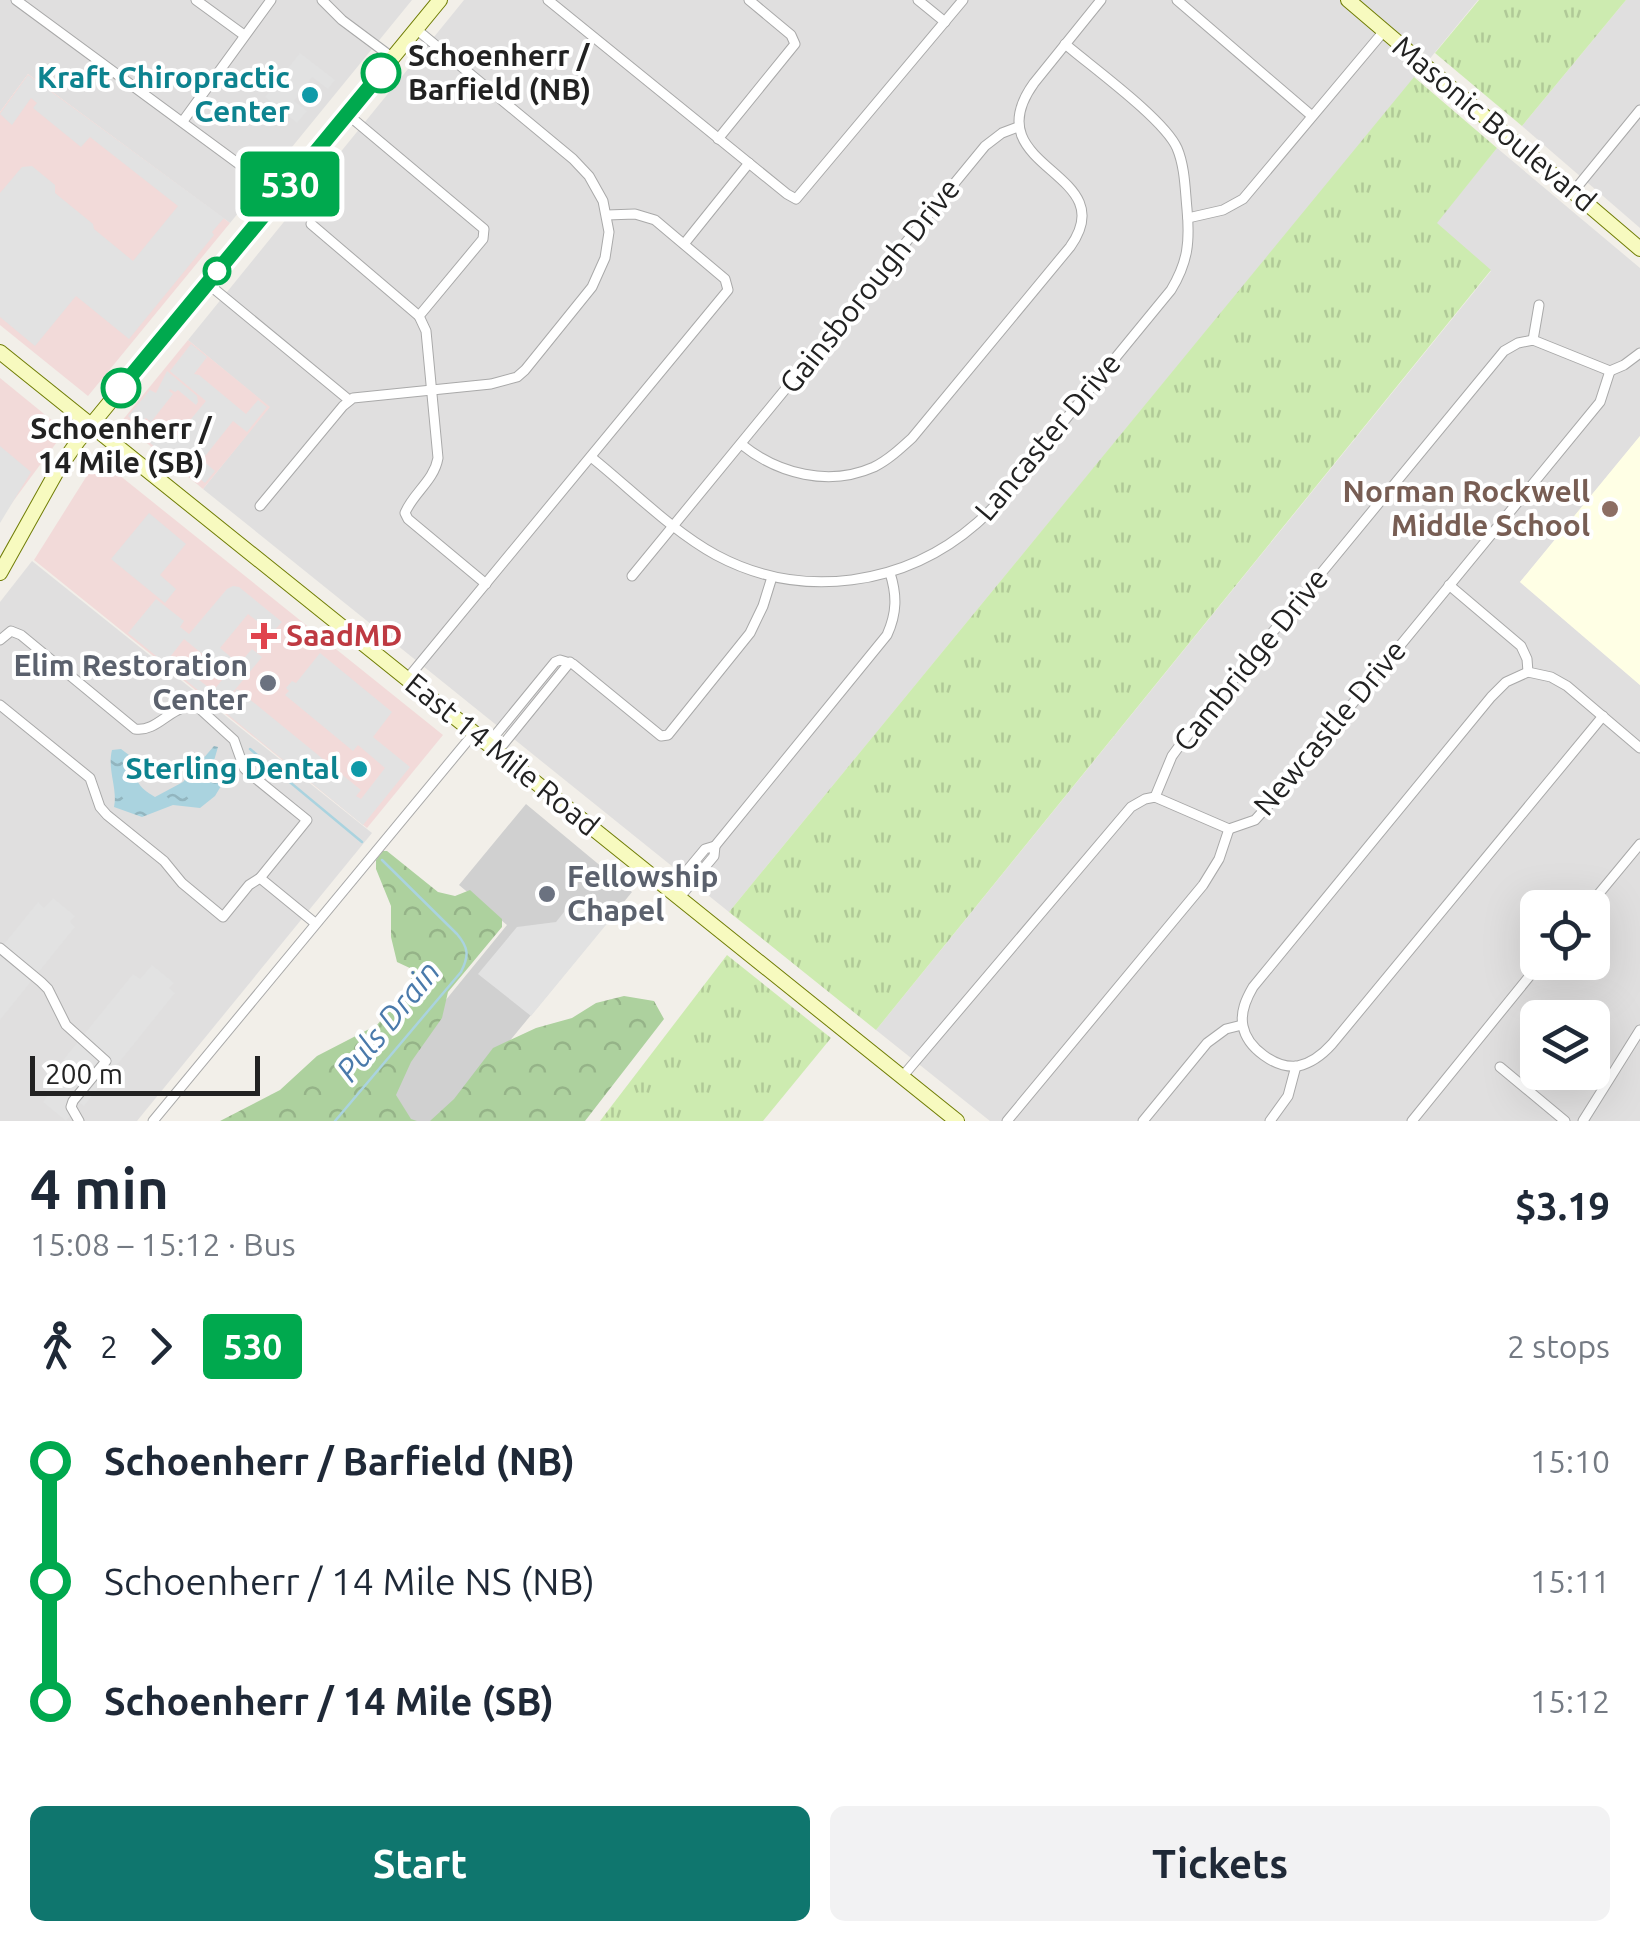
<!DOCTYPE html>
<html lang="en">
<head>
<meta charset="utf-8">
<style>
	body { margin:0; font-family:Ubuntu,sans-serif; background:#f2f2f3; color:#1f2937; height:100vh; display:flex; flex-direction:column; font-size:38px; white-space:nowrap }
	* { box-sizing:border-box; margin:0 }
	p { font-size:32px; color:#747a83 }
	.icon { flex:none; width:55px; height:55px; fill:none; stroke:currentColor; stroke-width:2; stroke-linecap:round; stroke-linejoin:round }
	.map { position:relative; height:1121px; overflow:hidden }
	.sheet { display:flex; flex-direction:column; background:#fff; flex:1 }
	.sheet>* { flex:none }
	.badge { padding:0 20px; border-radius:8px; font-size:35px; line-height:65px }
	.controls { position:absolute; left:1520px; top:890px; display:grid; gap:20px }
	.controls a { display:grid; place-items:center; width:90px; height:90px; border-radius:15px; background:#fff; box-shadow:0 10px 40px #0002; font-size:50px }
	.scale { position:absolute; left:30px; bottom:25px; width:230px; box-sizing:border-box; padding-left:10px; border:5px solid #222; border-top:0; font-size:28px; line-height:35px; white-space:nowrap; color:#222; -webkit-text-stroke:8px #fff; paint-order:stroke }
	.map>.badge { position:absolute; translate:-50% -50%; box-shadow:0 0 0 5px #fff }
	.legs { display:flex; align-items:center; gap:15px; height:110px; padding:0 30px; font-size:32px }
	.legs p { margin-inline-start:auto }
	.overview { display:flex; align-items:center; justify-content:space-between; height:170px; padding:0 30px }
	h1 { font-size:55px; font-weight:600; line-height:75px }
	.action { display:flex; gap:20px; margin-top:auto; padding:20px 30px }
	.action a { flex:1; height:115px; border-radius:15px; background:#0f766e; color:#fff; font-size:40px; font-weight:600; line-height:115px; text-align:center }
	.action a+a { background:#f2f2f3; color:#1f2937 }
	ul { padding:0 30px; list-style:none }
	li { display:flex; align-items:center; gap:35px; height:120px; font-size:38px }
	li i { display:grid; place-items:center; width:15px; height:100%; margin:0 12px; background:currentColor }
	li i::after { content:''; width:25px; height:25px; margin:-12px; border:8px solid; border-radius:50%; background:#fff }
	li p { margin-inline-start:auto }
	li:first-child i { background:linear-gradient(#0000 50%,currentColor 0) }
	li:last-child i { background:linear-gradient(currentColor 50%,#0000 0) }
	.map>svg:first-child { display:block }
	.residential { fill:#e0dfdf; fill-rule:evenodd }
	.commercial { fill:#f2dad9 }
	.education { fill:#ffffe5 }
	.religious { fill:#d0d0d0 }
	.grass { fill:url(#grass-tufts) }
	.forest { fill:url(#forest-crowns) }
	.parking { fill:#e2e2e2; fill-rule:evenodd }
	.water { fill:url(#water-ripples) }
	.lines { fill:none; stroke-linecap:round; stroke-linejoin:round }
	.stream { stroke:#aad3df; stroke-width:2.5 }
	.street-casing { stroke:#a9a9a9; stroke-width:11 }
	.secondary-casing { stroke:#707d05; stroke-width:16 }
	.street { stroke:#fff; stroke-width:9 }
	.secondary { stroke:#f7fabf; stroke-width:14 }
	.line-1-casing { stroke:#fff; stroke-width:22 }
	.line-1 { stroke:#00a94e; stroke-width:15 }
	.stop-1-dot { fill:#fff; stroke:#00a94e; stroke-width:5 }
	.culture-dot { fill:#0f9aa8; stroke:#fff; stroke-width:4 }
	.education-dot { fill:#8d6e63; stroke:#fff; stroke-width:4 }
	.health-dot { fill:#e0444e; stroke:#fff; stroke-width:4 }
	.worship-dot { fill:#6b7280; stroke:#fff; stroke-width:4 }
	.labels { text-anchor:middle; stroke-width:8; stroke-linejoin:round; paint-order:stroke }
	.stop-label { font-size:30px; font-weight:bold; fill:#222; stroke:#fff; text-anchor:start }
	.culture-label { font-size:30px; font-weight:bold; fill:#0d838f; stroke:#fff; text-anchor:end }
	.street-label { font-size:30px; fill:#222; stroke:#fff }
	.education-label { font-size:30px; font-weight:bold; fill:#785e54; stroke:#fff; text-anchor:end }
	.health-label { font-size:30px; font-weight:bold; fill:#be3a42; stroke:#fff; text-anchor:start }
	.worship-label { font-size:30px; font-weight:bold; fill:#5b616d; stroke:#fff; text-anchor:end }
	.water-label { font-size:32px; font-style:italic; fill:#4a7aab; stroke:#fff }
</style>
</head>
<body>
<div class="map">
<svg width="1640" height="1121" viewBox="0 0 1640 1121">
	<defs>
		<pattern id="grass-tufts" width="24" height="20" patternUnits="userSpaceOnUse" patternTransform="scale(2.5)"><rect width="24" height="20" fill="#cdebb0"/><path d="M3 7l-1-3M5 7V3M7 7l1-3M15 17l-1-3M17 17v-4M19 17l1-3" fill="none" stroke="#b0c997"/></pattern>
		<pattern id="forest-crowns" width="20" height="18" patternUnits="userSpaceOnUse" patternTransform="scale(2.5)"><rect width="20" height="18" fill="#add19e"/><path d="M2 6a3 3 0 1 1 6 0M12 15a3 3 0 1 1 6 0" fill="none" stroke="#95b388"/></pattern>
		<pattern id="water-ripples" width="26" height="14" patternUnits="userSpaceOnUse" patternTransform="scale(2.5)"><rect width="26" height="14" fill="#aad3df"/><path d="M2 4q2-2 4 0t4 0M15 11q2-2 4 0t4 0" fill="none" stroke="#92b5bf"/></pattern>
	</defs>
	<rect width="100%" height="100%" fill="#f2efe9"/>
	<g class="residential">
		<path d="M 0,0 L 412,0 L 230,223 L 28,74 L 0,112 Z"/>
		<path d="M 464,0 L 1478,0 L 729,912 L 203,489 L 269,407 L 188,340 Z"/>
		<path d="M 1626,0 L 1640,0 L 1640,228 L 1522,126 Z"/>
		<path d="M 1497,148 L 1640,268 L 1640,436 L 1520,582 L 1640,685 L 1640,1121 L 990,1121 L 876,1030 L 1491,271 L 1436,223 ZM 1538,908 L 1592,908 L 1592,962 L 1538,962 ZM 1538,1018 L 1592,1018 L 1592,1072 L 1538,1072 Z"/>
		<path d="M 32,561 L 372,833 L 137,1121 L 0,1121 L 0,602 Z"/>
	</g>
	<g class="commercial">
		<path d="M 28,74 L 230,223 L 88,396 L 0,325 L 0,112 Z"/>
		<path d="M 188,340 L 270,407 L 203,489 L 121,422 Z"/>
		<path d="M 0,378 L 65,431 L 0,519 Z"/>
		<path d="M 98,458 L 443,735 L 367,828 L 34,560 Z"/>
	</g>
	<path class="education" d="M 1640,436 L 1640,685 L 1520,582 Z"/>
	<path class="religious" d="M 526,804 L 632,892 L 444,1121 L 347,1121 L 507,925 L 459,885 Z"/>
	<g class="grass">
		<path d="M 1479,0 L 1626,0 L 1522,126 L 1435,53 Z"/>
		<path d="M 1414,77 L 1497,148 L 1437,223 L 1491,270 L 876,1030 L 729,912 Z"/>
		<path d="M 727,955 L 831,1038 L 763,1121 L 600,1121 Z"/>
	</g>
	<g class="forest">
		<path d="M 383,851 L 387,851 L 438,892 L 455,896 L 470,890 L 502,919 L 502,927 L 448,992 L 442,1018 L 411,1062 L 396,1095 L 411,1119 L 417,1121 L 220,1121 L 280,1090 L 317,1056 L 377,1025 L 408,988 L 414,970 L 397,962 L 391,937 L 391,906 L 376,869 L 376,860 Z"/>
		<path d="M 624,996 L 654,1001 L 664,1019 L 585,1121 L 430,1121 L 454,1099 L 493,1048 L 536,1028 L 572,1018 L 596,1003 Z"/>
	</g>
	<g class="parking">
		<path d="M 300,53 L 335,80 L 328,89 L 312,77 L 294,101 L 307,111 L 297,123 L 265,97 Z"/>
		<path d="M 28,75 L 224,218 L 212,232 L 214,235 L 129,339 L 76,296 L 35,346 L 0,317 L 0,193 L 22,167 L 32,166 L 55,185 L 55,193 L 93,224 L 94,229 L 133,261 L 178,206 L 90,137 L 81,147 L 33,108 L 37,103 L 31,98 L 12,125 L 0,114 Z"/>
		<path d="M 191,344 L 207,357 L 194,374 L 199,375 L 246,414 L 258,400 L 267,407 L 247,432 L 233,421 L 202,460 L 215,471 L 205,483 L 166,450 L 162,453 L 150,443 L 153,438 L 140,427 L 136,431 L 128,425 L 132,420 L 128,416 L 150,390 L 156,393 L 167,371 L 197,396 L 198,402 L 196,405 L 178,390 L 175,392 L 170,389 L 169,391 L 173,394 L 151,422 L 146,418 L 144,419 L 171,443 L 206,401 L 170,371 Z"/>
		<path d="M 0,446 L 31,472 L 0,523 Z"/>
		<path d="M 149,513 L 186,544 L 160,575 L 176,589 L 165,603 L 111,559 Z"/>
		<path d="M 233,586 L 239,587 L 282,622 L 272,633 L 248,614 L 220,648 L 239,664 L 252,649 L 262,657 L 220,708 L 128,633 L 156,599 L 184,621 L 180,627 L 189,634 L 227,589 ZM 184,639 L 227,674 L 213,691 L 170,657 Z"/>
		<path d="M 320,653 L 392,712 L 373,737 L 410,767 L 363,825 L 221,709 L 237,689 L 361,790 L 356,796 L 361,799 L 385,768 L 358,745 L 353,751 L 285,695 L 289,691 L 286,688 L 292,681 L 296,683 Z"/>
		<path d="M 53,898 L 75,916 L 70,922 L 75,927 L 0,1020 L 0,949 L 38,902 L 44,908 Z"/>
		<path d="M 572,902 L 587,902 L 610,920 L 531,1016 L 478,974 L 517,927 L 556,922 Z"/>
		<path d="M 152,965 L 174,983 L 169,988 L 175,993 L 84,1106 L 78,1102 L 75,1105 L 77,1107 L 66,1121 L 43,1102 L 47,1096 L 44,1093 L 46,1089 L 42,1086 L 133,974 L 140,979 Z"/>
	</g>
	<path class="water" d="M 214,746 L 218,747 L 213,764 L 221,786 L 215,796 L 200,808 L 173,805 L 142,817 L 114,807 C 118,789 107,770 112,750 L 121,749 L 133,758 C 135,779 136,786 155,797 L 183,782 Z"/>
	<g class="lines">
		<g class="stream">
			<path d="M 250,749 L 362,842"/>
			<path d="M 335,1121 L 461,972 C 469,956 469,948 457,934 L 382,860"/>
		</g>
		<defs>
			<g id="street">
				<path d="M 16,0 L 281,195"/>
				<path d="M 196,0 L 244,35"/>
				<path d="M 322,0 L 342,20 L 393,58"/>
				<path d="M 548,0 L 787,194 L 796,199 L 963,0"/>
				<path d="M 918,0 L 945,22"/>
				<path d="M 1177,0 L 1312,116"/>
				<path d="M 347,114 L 484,229 L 483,239 L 419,316 L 426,331 L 438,458 C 434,481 413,493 405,513 L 408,519 L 486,584"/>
				<path d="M 183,121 L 271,0"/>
				<path d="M 718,139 L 795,44 L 791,35 L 749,0"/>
				<path d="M 1573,192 L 1640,110"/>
				<path d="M 1188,218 L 1223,210 L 1243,199 L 1384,31"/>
				<path d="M 311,224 L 419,316"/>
				<path d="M 684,244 L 749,163"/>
				<path d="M 207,283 L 349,400"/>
				<path d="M 1533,340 L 1539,305"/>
				<path d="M 741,444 C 778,474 829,487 874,467 C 888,460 900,449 912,438 L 1070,247 C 1125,171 972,169 1034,83 L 1101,0"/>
				<path d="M 591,457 C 631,489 672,531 716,555 C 802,601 905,586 977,523 C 1009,495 1034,457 1061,425 C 1097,380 1134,335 1171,290 C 1188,262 1190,242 1187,209 C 1185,189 1185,167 1177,148 C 1164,119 1092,67 1065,44"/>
				<path d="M 260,506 L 343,406 L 353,398 L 491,384 L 517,377 L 525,370 L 592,287 L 605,258 L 609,232 L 603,201 L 589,176 L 573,159 L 416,29"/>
				<path d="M 632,576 L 985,146 L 1002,133 L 1018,127"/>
				<path d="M 1449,585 L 1521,646 L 1527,659 L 1528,672 L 1551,677 L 1567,686 L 1640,748"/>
				<path d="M 0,640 L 11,631 L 21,635 L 135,729 C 160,733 174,698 200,709 L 234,740 L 244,768 L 249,773 L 307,820 L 260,878 L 249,885 L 223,917 L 182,883 L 164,861 L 107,815 L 100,807 L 90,778 L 0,705"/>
				<path d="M 1528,672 L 1506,682 L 1491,697 L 1253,987 C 1246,999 1240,1012 1243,1026 C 1247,1048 1276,1069 1298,1066 C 1312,1063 1323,1054 1332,1044 L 1603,716"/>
				<path d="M 407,679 L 728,290 L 725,279 L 655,220 L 635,214 L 607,215"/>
				<path d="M 488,744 L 555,662 L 560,660 L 573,664 L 661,736 L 668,735 L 750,633 L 763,606 L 772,577"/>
				<path d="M 497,752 L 570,662"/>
				<path d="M 1155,797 L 1172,756 L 1183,741 L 1504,351 L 1518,343 L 1533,340 L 1610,371 L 1624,365 L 1640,353"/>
				<path d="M 1155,797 L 1229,829"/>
				<path d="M 1229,829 L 1255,820 L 1275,798 L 1600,402 L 1610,371"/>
				<path d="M 715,846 L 887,635 C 897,613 897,595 890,573"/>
				<path d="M 260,878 L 315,923"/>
				<path d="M 670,891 L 705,849 L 715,846 L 714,856 L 679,898"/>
				<path d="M 1587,908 L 1640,844"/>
				<path d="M 0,948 L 41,982 L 48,989 L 66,1025 L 106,1061 L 73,1101 L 71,1107 L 79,1121"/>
				<path d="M 1500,1067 L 1565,1121"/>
				<path d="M 902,1077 L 1131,807 L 1145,799 L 1155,797"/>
				<path d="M 153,1121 L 474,733"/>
				<path d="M 1007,1121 L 1203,885 L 1219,859 L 1229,829"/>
				<path d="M 1143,1121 L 1207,1043 L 1226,1029 L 1242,1025"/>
				<path d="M 1270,1121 L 1288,1096 L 1296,1066"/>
				<path d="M 1412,1121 L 1541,962"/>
				<path d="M 1583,1121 L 1640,1030"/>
			</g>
			<g id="secondary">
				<path d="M 1348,0 L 1640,249"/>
				<path d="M 0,352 L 957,1121"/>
				<path d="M 0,573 L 57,471 L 78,441 L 440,0"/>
			</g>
		</defs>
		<use href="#street" class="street-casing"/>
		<use href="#secondary" class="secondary-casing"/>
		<use href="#street" class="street"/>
		<use href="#secondary" class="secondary"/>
	</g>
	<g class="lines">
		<defs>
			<path id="line-1" d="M 121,388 L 381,73"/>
		</defs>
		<use href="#line-1" class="line-1-casing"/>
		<use href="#line-1" class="line-1"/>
	</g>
	<g class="stop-1-dot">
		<circle cx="381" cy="73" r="18"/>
		<circle cx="217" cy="271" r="12"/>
		<circle cx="121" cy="388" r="18"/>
	</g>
	<g class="culture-dot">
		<circle cx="310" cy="95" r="10"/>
		<circle cx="359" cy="769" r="10"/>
	</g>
	<circle class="education-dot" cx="1610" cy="509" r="10"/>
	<path class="health-dot" d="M259 621h10v10h10v10h-10v10h-10v-10h-10v-10h10z"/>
	<g class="worship-dot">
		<circle cx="268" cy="683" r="10"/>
		<circle cx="547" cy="894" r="10"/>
	</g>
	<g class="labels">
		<g class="stop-label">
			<text x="408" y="66">Schoenherr /<tspan x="408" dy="34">Barfield (NB)</tspan></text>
			<text x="121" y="439" text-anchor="middle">Schoenherr /<tspan x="121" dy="34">14 Mile (SB)</tspan></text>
		</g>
		<g class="culture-label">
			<text x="290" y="88">Kraft Chiropractic<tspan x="290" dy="34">Center</tspan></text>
			<text x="339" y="779">Sterling Dental</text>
		</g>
		<g class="street-label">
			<text transform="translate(1494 124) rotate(40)" y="10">Masonic Boulevard</text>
			<text transform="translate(870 286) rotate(-51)" y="10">Gainsborough Drive</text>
			<text transform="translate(1048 437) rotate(-50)" y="10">Lancaster Drive</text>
			<text transform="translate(1251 660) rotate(-51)" y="10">Cambridge Drive</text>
			<text transform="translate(1330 728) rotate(-50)" y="10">Newcastle Drive</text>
			<text transform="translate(502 755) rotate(39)" y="10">East 14 Mile Road</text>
		</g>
		<g class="education-label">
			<text x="1590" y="502">Norman Rockwell<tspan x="1590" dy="34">Middle School</tspan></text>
		</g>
		<g class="health-label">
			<text x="286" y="646">SaadMD</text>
		</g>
		<g class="worship-label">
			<text x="248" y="676">Elim Restoration<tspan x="248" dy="34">Center</tspan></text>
			<text x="567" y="887" text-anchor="start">Fellowship<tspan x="567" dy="34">Chapel</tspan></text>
		</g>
		<g class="water-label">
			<text transform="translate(388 1021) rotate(-51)" y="11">Puls Drain</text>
		</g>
	</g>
</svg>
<div class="controls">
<a><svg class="icon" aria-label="locate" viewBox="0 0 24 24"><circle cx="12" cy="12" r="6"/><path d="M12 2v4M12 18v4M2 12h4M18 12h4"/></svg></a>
<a><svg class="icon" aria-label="layers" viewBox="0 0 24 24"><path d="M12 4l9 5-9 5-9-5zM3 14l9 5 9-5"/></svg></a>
</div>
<div class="scale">200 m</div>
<b class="badge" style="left:290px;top:184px;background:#00a94e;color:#fff">530</b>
</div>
<section class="sheet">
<div class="overview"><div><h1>4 min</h1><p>15:08 – 15:12 · Bus</p></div><b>$3.19</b></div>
<div class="legs"><svg class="icon" aria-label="walk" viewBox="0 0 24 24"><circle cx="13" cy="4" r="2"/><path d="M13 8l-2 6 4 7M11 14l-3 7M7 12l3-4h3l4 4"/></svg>2<svg class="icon" aria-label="forward" viewBox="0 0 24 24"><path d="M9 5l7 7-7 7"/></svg><b class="badge" style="background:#00a94e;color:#fff">530</b><p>2 stops</p></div>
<ul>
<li><i style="color:#00a94e"></i><b>Schoenherr / Barfield (NB)</b><p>15:10</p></li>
<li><i style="color:#00a94e"></i><span>Schoenherr / 14 Mile NS (NB)</span><p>15:11</p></li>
<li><i style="color:#00a94e"></i><b>Schoenherr / 14 Mile (SB)</b><p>15:12</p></li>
</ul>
<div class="action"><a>Start</a><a>Tickets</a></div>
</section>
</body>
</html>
